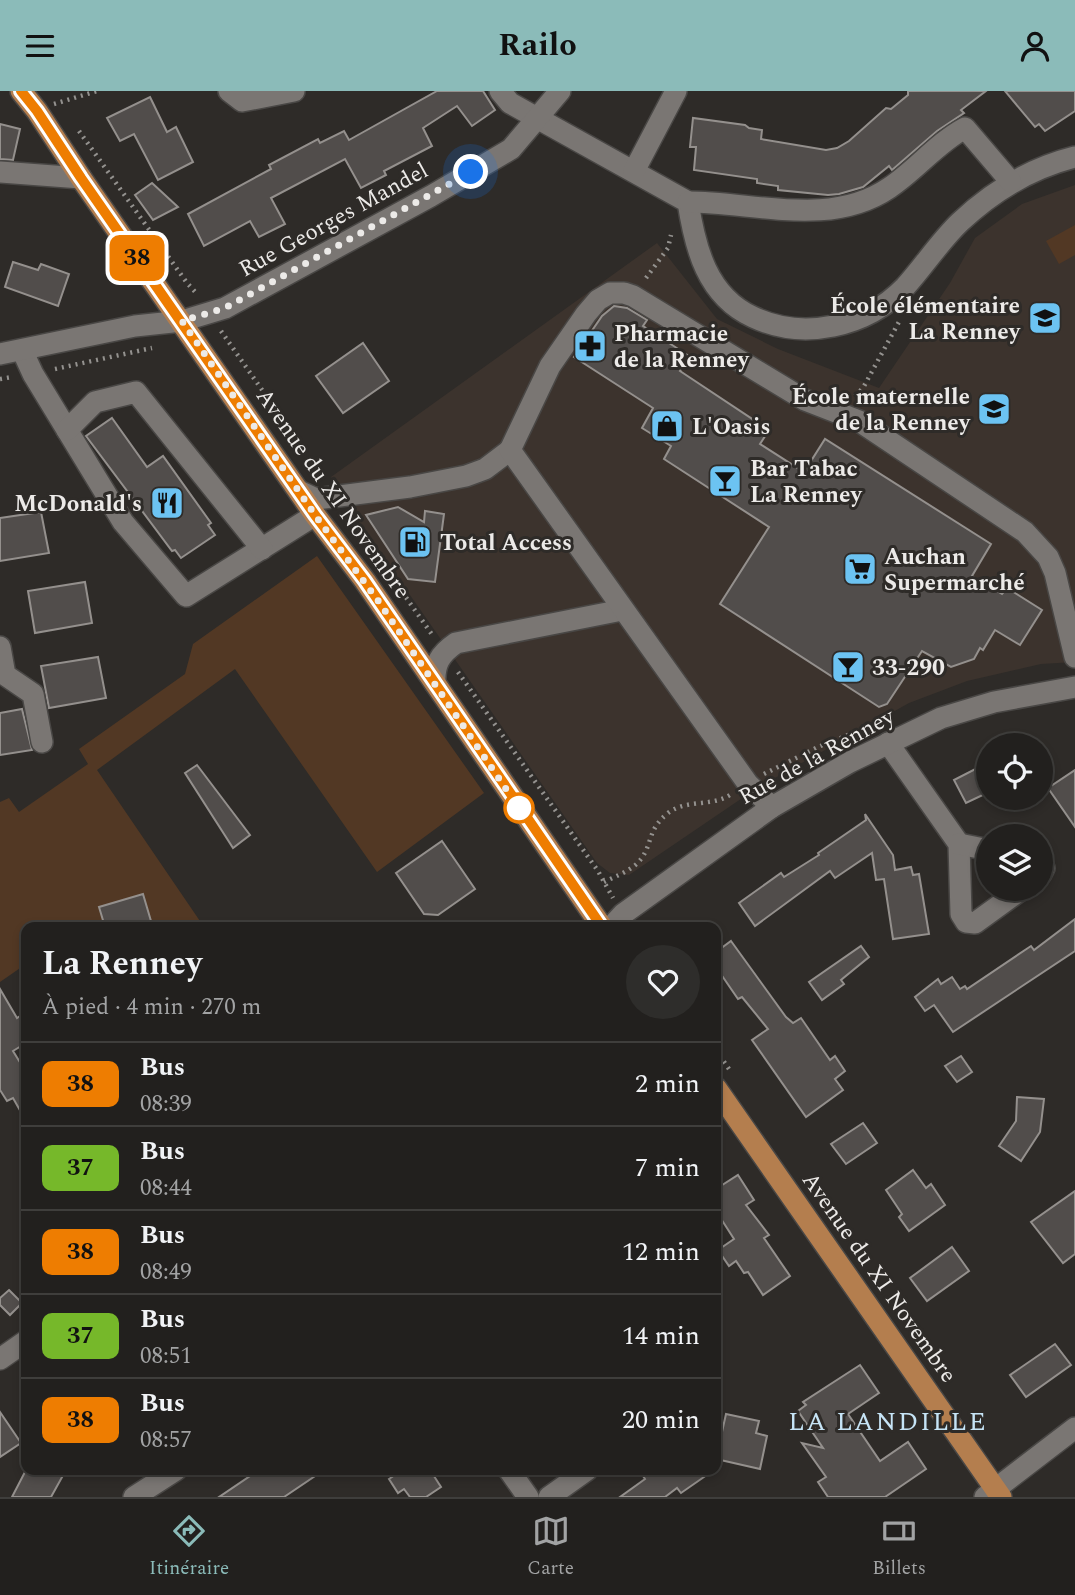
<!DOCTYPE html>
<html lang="fr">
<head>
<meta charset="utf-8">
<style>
	body { margin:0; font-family:Spectral,serif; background:#2e2d2b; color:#f1f3f6; height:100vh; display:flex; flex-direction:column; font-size:26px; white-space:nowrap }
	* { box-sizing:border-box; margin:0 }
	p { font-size:23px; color:#a2a3a4 }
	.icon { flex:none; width:38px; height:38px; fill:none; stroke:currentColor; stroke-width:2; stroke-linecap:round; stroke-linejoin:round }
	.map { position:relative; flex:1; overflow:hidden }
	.side { position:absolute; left:21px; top:831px; width:700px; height:553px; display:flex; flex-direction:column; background:#22201e; border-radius:14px; box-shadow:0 4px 10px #0003,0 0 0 2px #3f3e3c }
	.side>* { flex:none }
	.badge { padding:0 14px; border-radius:10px; font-size:24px; line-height:46px }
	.buttons { position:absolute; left:976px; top:642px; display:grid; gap:14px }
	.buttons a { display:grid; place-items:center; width:77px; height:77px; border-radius:50%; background:#22201e; box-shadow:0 4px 10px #0003,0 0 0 2px #3f3e3c; font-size:35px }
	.you { position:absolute; width:35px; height:35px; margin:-18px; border:5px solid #fff; border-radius:50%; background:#1a73e8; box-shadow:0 0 0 10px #1a73e833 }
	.map>.badge { position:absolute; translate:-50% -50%; box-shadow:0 0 0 4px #fff }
	.round { display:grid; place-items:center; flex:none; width:74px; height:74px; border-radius:37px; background:#2e2d2b }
	.headline { display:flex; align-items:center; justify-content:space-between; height:119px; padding:0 21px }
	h1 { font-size:33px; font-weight:700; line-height:52px }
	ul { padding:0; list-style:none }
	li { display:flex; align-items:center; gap:21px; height:84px; padding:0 21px; border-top:2px solid #3f3e3c }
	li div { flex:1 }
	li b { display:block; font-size:26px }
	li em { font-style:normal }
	li .badge { min-width:77px; font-weight:700; text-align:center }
	header { display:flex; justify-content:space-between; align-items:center; height:91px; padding:0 21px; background:#8bbbb9; color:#111; font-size:32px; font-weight:700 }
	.tabs { display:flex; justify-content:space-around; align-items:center; height:98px; border-top:2px solid #3f3e3c; background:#22201e; font-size:19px; color:#a2a3a4 }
	.tabs a { display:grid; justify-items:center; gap:4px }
	.tabs .selected { color:#8bbbb9 }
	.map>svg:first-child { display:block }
	.built { fill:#3c332d }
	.green { fill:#523824 }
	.building { fill:#514d4b; stroke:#94908d; stroke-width:2 }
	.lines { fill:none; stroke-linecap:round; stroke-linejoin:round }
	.minor-casing { stroke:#494745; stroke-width:24 }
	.major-casing { stroke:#494745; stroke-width:24 }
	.path { stroke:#94928f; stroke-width:4.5; stroke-dasharray:2 5; stroke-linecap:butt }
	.minor { stroke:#7a7673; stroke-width:21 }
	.major { stroke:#b47e4e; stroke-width:21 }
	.line-casing { stroke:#fff; stroke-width:16 }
	.line { stroke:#ee7d01; stroke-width:10 }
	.walk { stroke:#eceae8; stroke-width:7; stroke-dasharray:0 12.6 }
	.stop-dot { fill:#fff; stroke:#ee7d01; stroke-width:3.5 }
	.labels { text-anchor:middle; stroke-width:6; stroke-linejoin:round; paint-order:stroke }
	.street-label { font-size:23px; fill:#eceae8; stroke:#2e2b28 }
	.poi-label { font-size:23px; font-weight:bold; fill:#eceae8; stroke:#2e2b28; text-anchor:start }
	.quarter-label { font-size:26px; letter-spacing:2px; fill:#c6e4f6; stroke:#2e2b28 }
</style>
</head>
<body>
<header><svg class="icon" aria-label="menu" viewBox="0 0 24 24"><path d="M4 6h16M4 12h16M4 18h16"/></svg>Railo<svg class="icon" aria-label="person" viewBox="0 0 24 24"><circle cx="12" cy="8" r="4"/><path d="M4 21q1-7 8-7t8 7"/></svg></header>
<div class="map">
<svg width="1075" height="1406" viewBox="0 0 1075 1406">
	<rect width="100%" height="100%" fill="#2e2b28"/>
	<path class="built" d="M 1075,94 L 1075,571 L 1041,573 L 967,590 L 909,612 L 757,697 L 629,784 L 610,782 L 597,772 L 345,411 L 331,386 L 657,152 L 717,228 L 778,258 L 879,297 L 950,192 L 975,147 L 1022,113 Z"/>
	<g class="green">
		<path d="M 1075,134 L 1075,164 L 1059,173 L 1046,150 Z"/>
		<path d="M 317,465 L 484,702 L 377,781 L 235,578 L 97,679 L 204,836 L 26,836 L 26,873 L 0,891 L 0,711 L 9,707 L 19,721 L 88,673 L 79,658 L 185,583 L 193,553 Z"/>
	</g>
	<g class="building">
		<path d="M 437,0 L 483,0 L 495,19 L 472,35 L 457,15 L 423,37 L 432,55 L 384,80 L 386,84 L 361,97 L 345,68 L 271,107 L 285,133 L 259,146 L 250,130 L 204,155 L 188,123 L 271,78 L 269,74 L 318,48 L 320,52 L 344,40 L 349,49 Z"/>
		<path d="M 908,0 L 986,0 L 961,19 L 964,22 L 937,40 L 892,79 L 889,75 L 863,96 L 839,103 L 828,104 L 778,99 L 778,95 L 757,92 L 757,88 L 694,79 L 696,56 L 690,56 L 693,27 L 745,34 L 749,37 L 762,39 L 761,48 L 826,59 L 837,57 L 849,50 L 886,17 L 891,18 L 908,4 Z"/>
		<path d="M 1005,0 L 1075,0 L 1075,20 L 1045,40 L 1039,33 L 1035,36 Z"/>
		<path d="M 150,6 L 167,41 L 176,36 L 193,71 L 158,89 L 134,43 L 120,50 L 107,27 Z"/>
		<path d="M 0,33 L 20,38 L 13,69 L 0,68 Z"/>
		<path d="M 152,92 L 178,116 L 153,129 L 135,104 Z"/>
		<path d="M 13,171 L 38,179 L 41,173 L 69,183 L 58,215 L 5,196 Z"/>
		<path d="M 614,215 L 627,217 L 647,229 L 643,235 L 689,265 L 680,280 L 769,339 L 760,353 L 804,381 L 825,348 L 991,453 L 972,485 L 1002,503 L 1007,497 L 1042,519 L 1020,554 L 995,539 L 983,559 L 980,557 L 974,568 L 951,576 L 922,560 L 887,613 L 879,616 L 720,513 L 769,436 L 664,368 L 671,355 L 642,337 L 653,317 L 574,266 L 602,225 Z"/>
		<path d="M 363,252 L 389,290 L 343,322 L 316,285 Z"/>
		<path d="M 112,327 L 147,376 L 163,365 L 211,432 L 208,434 L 215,444 L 181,467 L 175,459 L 172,460 L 86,345 Z"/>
		<path d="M 398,416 L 424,431 L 425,420 L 444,423 L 435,491 L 408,488 L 366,424 Z"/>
		<path d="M 41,421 L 49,462 L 0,470 L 0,427 Z"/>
		<path d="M 85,491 L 92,532 L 35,542 L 28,500 Z"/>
		<path d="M 98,566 L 106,607 L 49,617 L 41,575 Z"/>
		<path d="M 22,618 L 32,659 L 0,664 L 0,622 Z"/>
		<path d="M 989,671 L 989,701 L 966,712 L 954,689 Z"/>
		<path d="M 197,674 L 250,744 L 233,757 L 185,682 Z"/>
		<path d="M 1075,679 L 1075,736 L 1048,697 Z"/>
		<path d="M 865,723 L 893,764 L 895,779 L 911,776 L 913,784 L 919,783 L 929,843 L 893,848 L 884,788 L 876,789 L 872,762 L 835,787 L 830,780 L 755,835 L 739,812 L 781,782 L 784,786 L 819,764 L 818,762 L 866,729 Z"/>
		<path d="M 442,750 L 475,798 L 438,824 L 424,823 L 396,782 Z"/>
		<path d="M 143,803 L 151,830 L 129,836 L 105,836 L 99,816 Z"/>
		<path d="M 1075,828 L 1075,860 L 953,941 L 934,914 L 925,920 L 915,906 L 938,888 L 941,893 L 952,886 L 960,898 L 965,895 L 967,898 L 1031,855 L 1034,859 Z"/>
		<path d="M 731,850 L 786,926 L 793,932 L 801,927 L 830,969 L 835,965 L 845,980 L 835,988 L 843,999 L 806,1026 L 752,949 L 768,938 L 742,906 L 738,908 L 716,876 L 716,861 Z"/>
		<path d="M 861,855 L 869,866 L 841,889 L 844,893 L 822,909 L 809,891 Z"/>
		<path d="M 0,898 L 17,927 L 26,921 L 26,952 L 13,960 L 26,981 L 26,1030 L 13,1007 L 7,1010 L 0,999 Z"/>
		<path d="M 961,965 L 972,981 L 957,991 L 945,975 Z"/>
		<path d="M 1017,1006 L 1044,1008 L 1040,1041 L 1021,1070 L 999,1055 L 1016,1030 Z"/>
		<path d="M 863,1032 L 877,1052 L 846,1073 L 831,1053 Z"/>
		<path d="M 913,1079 L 926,1097 L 931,1093 L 945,1114 L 909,1140 L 899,1126 L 902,1123 L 886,1099 Z"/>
		<path d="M 738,1084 L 754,1109 L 746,1114 L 769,1144 L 764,1147 L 790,1185 L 763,1204 L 748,1181 L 744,1182 L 736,1170 L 729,1175 L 718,1159 L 734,1148 L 716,1120 L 716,1098 Z"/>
		<path d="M 1075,1100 L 1075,1163 L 1063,1172 L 1031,1131 Z"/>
		<path d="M 952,1156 L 969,1180 L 927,1210 L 910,1187 Z"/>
		<path d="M 9,1199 L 22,1212 L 10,1224 L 0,1214 L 0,1207 Z"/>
		<path d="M 1055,1253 L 1071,1274 L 1026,1306 L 1010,1284 Z"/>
		<path d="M 860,1274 L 879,1302 L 848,1323 L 880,1370 L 908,1351 L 926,1378 L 885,1406 L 828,1406 L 818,1391 L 826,1386 L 802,1352 L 823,1357 L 798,1320 L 806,1314 L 803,1311 Z"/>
		<path d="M 0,1321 L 21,1352 L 0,1366 Z"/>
		<path d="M 726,1323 L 759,1330 L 756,1342 L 767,1345 L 760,1378 L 716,1368 Z"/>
		<path d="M 26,1379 L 66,1379 L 51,1406 L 12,1406 Z"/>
		<path d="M 259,1379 L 324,1379 L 284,1406 L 219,1406 Z"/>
		<path d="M 387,1379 L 438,1379 L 432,1382 L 441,1396 L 426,1406 L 410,1406 L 404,1398 L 398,1402 L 389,1388 L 392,1386 Z"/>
		<path d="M 639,1379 L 714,1379 L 681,1402 L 677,1397 L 665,1406 L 620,1406 L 645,1388 Z"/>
	</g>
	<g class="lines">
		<defs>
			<g id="minor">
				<path d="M 229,0 L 242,10 L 294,0"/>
				<path d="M 500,0 L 510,12 L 688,111 C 695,157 707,205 753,226 C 804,250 866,236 905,196 C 924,175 940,150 960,131 C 993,100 1031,77 1075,66"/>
				<path d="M 634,80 L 676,0"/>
				<path d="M 0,81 L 81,87"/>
				<path d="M 688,111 C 754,111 830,137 889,97 C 915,80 937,52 965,37 L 1011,91"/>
				<path d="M 22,259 L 33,283 L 123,431 L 186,505 L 315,424"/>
				<path d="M 0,263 L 135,235 L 182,230 L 225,217 L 431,105 L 511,58 L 560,0"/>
				<path d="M 67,339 L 95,311 L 136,301 L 262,458"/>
				<path d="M 299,400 L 316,408 L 410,396 L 466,385 L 485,378 L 510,359"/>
				<path d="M 0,556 L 5,584 L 33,603 L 42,651"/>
				<path d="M 435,592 C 434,573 440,563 456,552 L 622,519"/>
				<path d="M 888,652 L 959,753 L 961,823 L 966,831 L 975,832 L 1022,798"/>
				<path d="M 772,716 L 748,693 L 510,359 L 550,275 L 586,223 L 598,209 L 610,202 L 624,202 L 633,205 L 805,309 L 859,330 L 1025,441 L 1048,466 L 1055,482 L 1075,566"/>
				<path d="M 959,753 L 989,759"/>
				<path d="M 1041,771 L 1044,777 L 1041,783"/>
				<path d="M 611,836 L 623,823 L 772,716 L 850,671 L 941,627 L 994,611 L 1075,596"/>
				<path d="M 0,1268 L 26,1250"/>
				<path d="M 509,1379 L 528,1406"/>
				<path d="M 134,1406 L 176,1379"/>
				<path d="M 549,1406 L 587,1379"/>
				<path d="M 985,1406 L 1075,1337"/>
			</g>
			<g id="major">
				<path d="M 21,0 L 37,20 L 81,87 L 315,424 L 365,490 L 602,836"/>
				<path d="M 716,997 L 1001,1406"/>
			</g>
		</defs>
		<use href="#minor" class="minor-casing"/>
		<use href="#major" class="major-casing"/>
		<g class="path">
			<path d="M 54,13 L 97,0"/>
			<path d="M 79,40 L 187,192 L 197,203"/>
			<path d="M 646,187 L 668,157 L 671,144"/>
			<path d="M 221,240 L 283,329 L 288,344 L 302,358 L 322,387"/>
			<path d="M 55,278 L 152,257"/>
			<path d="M 0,288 L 12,286"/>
			<path d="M 855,305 L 863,297 L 900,229"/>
			<path d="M 347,423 L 380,470"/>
			<path d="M 398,495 L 433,545"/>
			<path d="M 458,581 L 598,780 L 613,807"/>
			<path d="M 764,683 L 818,656 L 868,636"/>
			<path d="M 604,791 C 616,785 633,779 641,768 C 653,752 647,739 668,722 C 686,708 711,716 730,704"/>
			<path d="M 716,959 L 731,981"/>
		</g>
		<use href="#minor" class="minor"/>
		<use href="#major" class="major"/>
	</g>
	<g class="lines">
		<defs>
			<path id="line" d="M 21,0 L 37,20 L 81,87 L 315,424 L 365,490 L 602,836"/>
		</defs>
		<use href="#line" class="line-casing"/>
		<use href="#line" class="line"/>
		<path class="walk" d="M 471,81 L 225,217 L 182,230 L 315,424 L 379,511 L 519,717"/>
	</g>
	<defs>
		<symbol id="school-square" viewBox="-11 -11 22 22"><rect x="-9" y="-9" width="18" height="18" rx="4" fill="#6cc3f2" stroke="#2e2b28"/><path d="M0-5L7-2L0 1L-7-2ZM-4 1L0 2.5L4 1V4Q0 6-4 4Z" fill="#111"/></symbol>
		<symbol id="pharmacy-square" viewBox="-11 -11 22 22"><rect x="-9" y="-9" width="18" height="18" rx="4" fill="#6cc3f2" stroke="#2e2b28"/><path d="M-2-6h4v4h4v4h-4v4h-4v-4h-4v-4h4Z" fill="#111"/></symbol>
		<symbol id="shop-square" viewBox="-11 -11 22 22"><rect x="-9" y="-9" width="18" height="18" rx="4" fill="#6cc3f2" stroke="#2e2b28"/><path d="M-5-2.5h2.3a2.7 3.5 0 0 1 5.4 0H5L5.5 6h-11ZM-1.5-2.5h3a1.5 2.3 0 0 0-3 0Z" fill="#111"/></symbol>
		<symbol id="bar-square" viewBox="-11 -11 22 22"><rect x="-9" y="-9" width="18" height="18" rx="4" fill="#6cc3f2" stroke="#2e2b28"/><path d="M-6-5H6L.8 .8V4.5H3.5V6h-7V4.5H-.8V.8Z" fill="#111"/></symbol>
		<symbol id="restaurant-square" viewBox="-11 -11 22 22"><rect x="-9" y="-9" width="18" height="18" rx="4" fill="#6cc3f2" stroke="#2e2b28"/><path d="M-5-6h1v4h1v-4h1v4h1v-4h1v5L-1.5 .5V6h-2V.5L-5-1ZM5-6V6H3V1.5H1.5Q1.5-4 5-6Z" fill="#111"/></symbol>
		<symbol id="fuel-square" viewBox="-11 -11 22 22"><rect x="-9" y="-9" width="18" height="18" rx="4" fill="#6cc3f2" stroke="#2e2b28"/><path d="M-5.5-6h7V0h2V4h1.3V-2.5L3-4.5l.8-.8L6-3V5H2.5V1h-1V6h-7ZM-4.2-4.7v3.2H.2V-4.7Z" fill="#111"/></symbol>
		<symbol id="supermarket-square" viewBox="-11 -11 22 22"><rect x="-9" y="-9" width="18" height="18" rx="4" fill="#6cc3f2" stroke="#2e2b28"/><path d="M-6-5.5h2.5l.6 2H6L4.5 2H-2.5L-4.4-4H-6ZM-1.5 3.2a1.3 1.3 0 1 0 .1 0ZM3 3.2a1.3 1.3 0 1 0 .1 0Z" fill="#111"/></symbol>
	</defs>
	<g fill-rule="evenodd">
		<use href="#school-square" x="1026" y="208" width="38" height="38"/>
		<use href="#pharmacy-square" x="571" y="236" width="38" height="38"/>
		<use href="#school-square" x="975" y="299" width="38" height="38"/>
		<use href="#shop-square" x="648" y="316" width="38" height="38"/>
		<use href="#bar-square" x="706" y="371" width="38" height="38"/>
		<use href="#restaurant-square" x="148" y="393" width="38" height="38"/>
		<use href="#fuel-square" x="396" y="432" width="38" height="38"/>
		<use href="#supermarket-square" x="841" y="459" width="38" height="38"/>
		<use href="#bar-square" x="829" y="557" width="38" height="38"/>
	</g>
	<circle class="stop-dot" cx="519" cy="717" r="14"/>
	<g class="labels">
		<g class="street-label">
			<text transform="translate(333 128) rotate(-29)" y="8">Rue Georges Mandel</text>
			<text transform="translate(334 402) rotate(55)" y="8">Avenue du XI Novembre</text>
			<text transform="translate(816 665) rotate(-29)" y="8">Rue de la Renney</text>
			<text transform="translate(880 1186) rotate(55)" y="8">Avenue du XI Novembre</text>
		</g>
		<g class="poi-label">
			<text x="1020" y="222" text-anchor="end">École élémentaire<tspan x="1020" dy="26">La Renney</tspan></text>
			<text x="614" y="250">Pharmacie<tspan x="614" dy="26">de la Renney</tspan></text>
			<text x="970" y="313" text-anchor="end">École maternelle<tspan x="970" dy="26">de la Renney</tspan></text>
			<text x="692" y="343">L'Oasis</text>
			<text x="750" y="385">Bar Tabac<tspan x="750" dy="26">La Renney</tspan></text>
			<text x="142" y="420" text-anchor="end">McDonald's</text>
			<text x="440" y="459">Total Access</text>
			<text x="884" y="473">Auchan<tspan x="884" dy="26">Supermarché</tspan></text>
			<text x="872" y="584">33-290</text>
		</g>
		<g class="quarter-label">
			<text x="888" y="1339">LA LANDILLE</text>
		</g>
	</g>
</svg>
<div class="buttons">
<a><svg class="icon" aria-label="locate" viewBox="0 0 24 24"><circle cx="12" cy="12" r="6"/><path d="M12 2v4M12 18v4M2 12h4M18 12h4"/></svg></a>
<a><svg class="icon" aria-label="layers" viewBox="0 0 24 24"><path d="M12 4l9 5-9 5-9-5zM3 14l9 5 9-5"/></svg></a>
</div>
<div class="you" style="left:471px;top:81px"></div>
<b class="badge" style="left:137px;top:167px;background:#ee7d01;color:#111">38</b>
<section class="side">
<div class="headline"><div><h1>La Renney</h1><p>À pied · 4 min · 270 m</p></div><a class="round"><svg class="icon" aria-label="heart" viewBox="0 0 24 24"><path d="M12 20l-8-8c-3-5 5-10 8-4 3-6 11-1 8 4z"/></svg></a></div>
<ul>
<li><span class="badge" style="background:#ee7d01;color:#111">38</span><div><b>Bus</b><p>08:39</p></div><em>2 min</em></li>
<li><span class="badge" style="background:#76b82a;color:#111">37</span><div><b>Bus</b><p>08:44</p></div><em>7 min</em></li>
<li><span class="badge" style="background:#ee7d01;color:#111">38</span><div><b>Bus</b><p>08:49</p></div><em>12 min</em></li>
<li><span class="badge" style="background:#76b82a;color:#111">37</span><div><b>Bus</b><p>08:51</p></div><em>14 min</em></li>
<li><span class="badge" style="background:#ee7d01;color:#111">38</span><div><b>Bus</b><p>08:57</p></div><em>20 min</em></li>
</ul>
</section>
</div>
<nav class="tabs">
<a class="selected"><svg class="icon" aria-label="directions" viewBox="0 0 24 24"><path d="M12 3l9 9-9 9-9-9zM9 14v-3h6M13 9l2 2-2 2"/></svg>Itinéraire</a>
<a><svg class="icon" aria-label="map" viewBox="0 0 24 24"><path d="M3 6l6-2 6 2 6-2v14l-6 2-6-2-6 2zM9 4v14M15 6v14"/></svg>Carte</a>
<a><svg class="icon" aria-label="tickets" viewBox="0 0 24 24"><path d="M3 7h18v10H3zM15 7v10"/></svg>Billets</a>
</nav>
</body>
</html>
